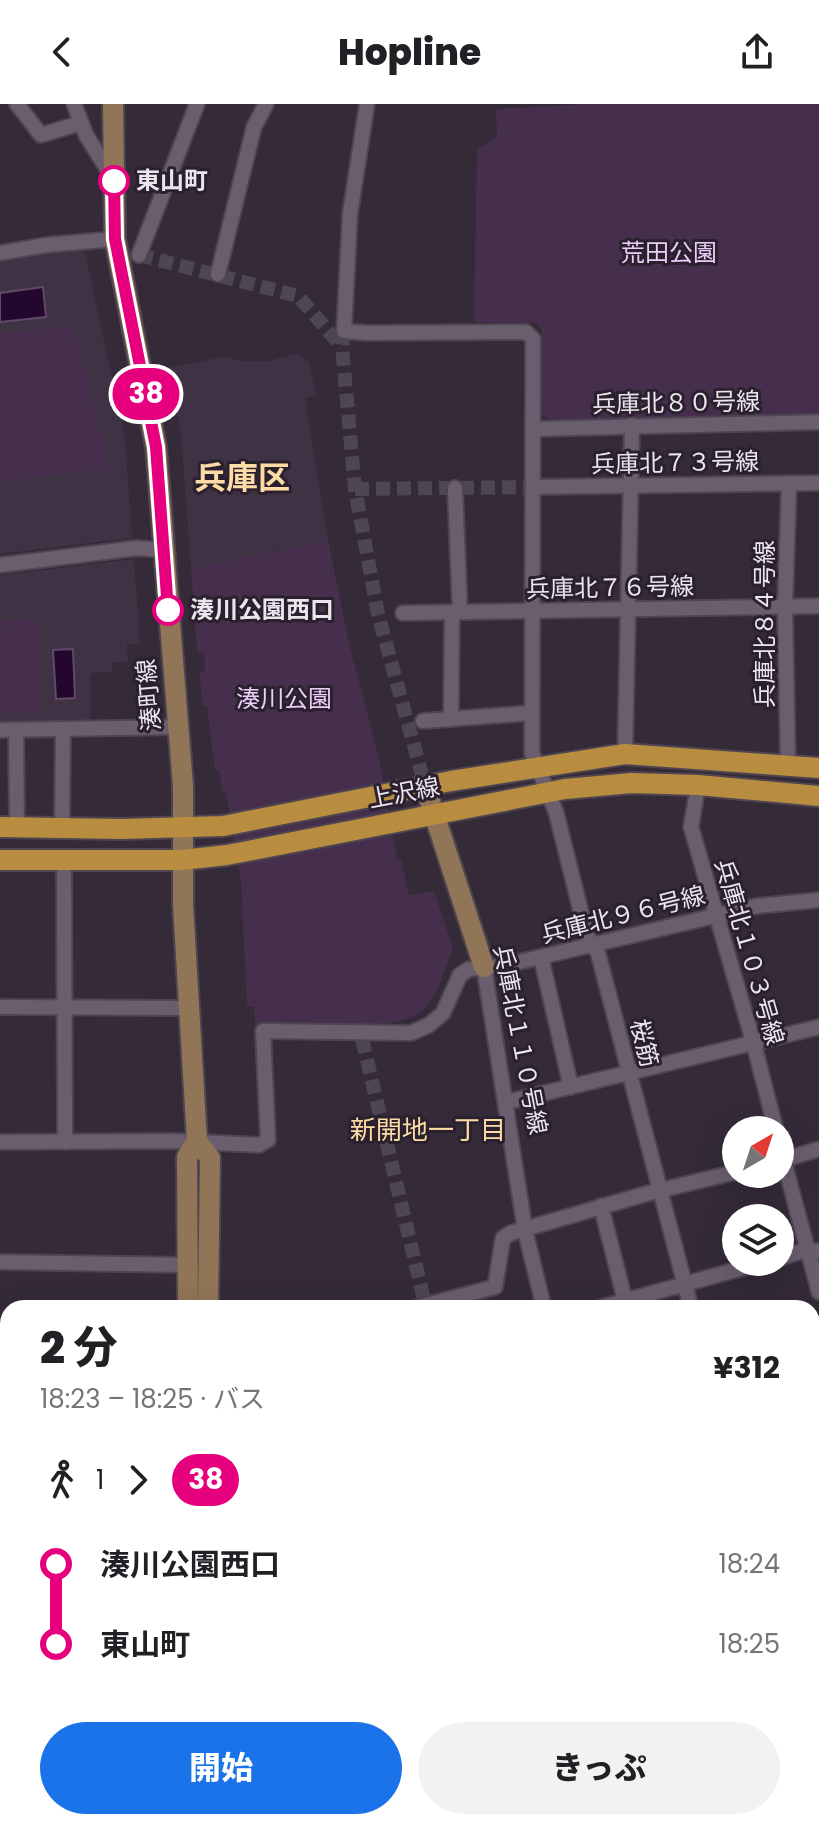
<!DOCTYPE html>
<html lang="ja">
<head>
<meta charset="utf-8">
<style>
	body { margin:0; font-family:Poppins,"Noto Sans JP",sans-serif; background:#f2f2f2; color:#202124; height:100vh; display:flex; flex-direction:column; font-size:30px; white-space:nowrap }
	* { box-sizing:border-box; margin:0 }
	p { font-size:26px; color:#757577 }
	.icon { flex:none; width:44px; height:44px; fill:none; stroke:currentColor; stroke-width:2; stroke-linecap:round; stroke-linejoin:round }
	.map { position:relative; flex:1; overflow:hidden }
	.panel { position:absolute; left:0px; top:1196px; width:820px; height:530px; display:flex; flex-direction:column; background:#fff; border-radius:24px 24px 0 0; box-shadow:0 8px 32px #0002 }
	.panel>* { flex:none }
	.badge { padding:0 16px; border-radius:26px; font-size:28px; line-height:52px }
	.needle { width:52px; rotate:39deg }
	.tools { position:absolute; left:722px; top:1012px; display:grid; gap:16px }
	.tools a { display:grid; place-items:center; width:72px; height:72px; border-radius:50%; background:#fff; box-shadow:0 8px 32px #0002; font-size:40px }
	.map>.badge { position:absolute; translate:-50% -50%; box-shadow:0 0 0 4px #fff }
	.legs { display:flex; align-items:center; gap:12px; height:88px; padding:0 40px; font-size:26px }
	.legs p { margin-inline-start:auto }
	.overview { display:flex; align-items:center; justify-content:space-between; height:136px; padding:0 40px }
	h1 { font-size:44px; font-weight:800; line-height:60px }
	.button { display:flex; gap:16px; margin-top:auto; padding:16px 40px }
	.button a { flex:1; height:92px; border-radius:48px; background:#1a73e8; color:#fff; font-size:32px; font-weight:800; line-height:92px; text-align:center }
	.button a+a { background:#f2f2f2; color:#202124 }
	ul { padding:0 40px; list-style:none }
	li { display:flex; align-items:center; gap:28px; height:80px; font-size:30px }
	li i { display:grid; place-items:center; width:12px; height:100%; margin:0 10px; background:currentColor }
	li i::after { content:''; width:20px; height:20px; margin:-10px; border:6px solid; border-radius:50%; background:#fff }
	li p { margin-inline-start:auto }
	li:first-child i { background:linear-gradient(#0000 50%,currentColor 0) }
	li:last-child i { background:linear-gradient(currentColor 50%,#0000 0) }
	header { display:flex; justify-content:space-between; align-items:center; height:104px; padding:0 40px; background:#fff; font-size:36px; font-weight:800 }
	.map>svg:first-child { display:block }
	.built { fill:#403245 }
	.green { fill:#452f4d }
	.water { fill:#24072e; stroke:#604a68; stroke-width:2 }
	.lines { fill:none; stroke-linecap:round; stroke-linejoin:round }
	.street-tunnel { stroke:#4f4653; stroke-width:14; stroke-dasharray:14 7; stroke-linecap:butt }
	.street-casing { stroke:#4e4551; stroke-width:18 }
	.secondary-casing { stroke:#4e4551; stroke-width:24 }
	.primary-casing { stroke:#4e4551; stroke-width:24 }
	.highway-casing { stroke:#4e4551; stroke-width:28 }
	.street { stroke:#6a5e6e; stroke-width:14 }
	.secondary { stroke:#917557; stroke-width:20 }
	.primary { stroke:#b88d40; stroke-width:20 }
	.highway { stroke:#ecac21; stroke-width:24 }
	.line-1-casing { stroke:#fff; stroke-width:18 }
	.line-1 { stroke:#e6007e; stroke-width:12 }
	.stop-1-dot { fill:#fff; stroke:#e6007e; stroke-width:4 }
	.labels { text-anchor:middle; stroke-width:6; stroke-linejoin:round; paint-order:stroke }
	.stop-label { font-size:24px; font-weight:bold; fill:#ebe5ee; stroke:#2a202e; text-anchor:start }
	.park-label { font-size:24px; fill:#ebcdf7; stroke:#2a202e }
	.street-label { font-size:24px; fill:#ebe5ee; stroke:#2a202e }
	.neighbourhood-label { font-size:26px; fill:#fddba4; stroke:#2a202e }
	.district-label { font-size:32px; font-weight:bold; fill:#fddba4; stroke:#2a202e }
</style>
</head>
<body>
<header><svg class="icon" aria-label="back" viewBox="0 0 24 24"><path d="M15 5l-7 7 7 7"/></svg>Hopline<svg class="icon" aria-label="share" viewBox="0 0 24 24"><path d="M12 15V3M7 8l5-5 5 5M5 13v7h14v-7"/></svg></header>
<div class="map">
<svg width="819" height="1725" viewBox="0 0 819 1725">
	<rect width="100%" height="100%" fill="#342a38"/>
	<g class="built">
		<path d="M 78,144 L 85,149 L 125,334 L 132,434 L 0,450 L 0,154 Z"/>
		<path d="M 297,249 L 309,258 L 316,292 L 305,294 L 328,436 L 191,465 L 181,329 L 168,264 L 222,253 L 245,257 L 269,257 Z"/>
		<path d="M 134,455 L 140,539 L 127,540 L 128,558 L 112,558 L 112,568 L 91,569 L 90,617 L 0,619 L 0,471 Z"/>
	</g>
	<g class="green">
		<path d="M 585,0 L 819,0 L 819,312 L 549,316 L 540,308 L 542,226 L 536,219 L 474,218 L 477,45 L 497,33 L 496,5 Z"/>
		<path d="M 74,222 L 109,364 L 0,377 L 0,230 Z"/>
		<path d="M 328,436 L 349,539 L 380,659 L 397,755 L 401,755 L 409,791 L 434,787 L 453,844 C 445,864 438,896 419,909 C 390,929 294,921 255,922 L 254,903 L 247,902 L 241,778 L 226,688 L 222,688 L 219,666 L 215,666 L 207,602 L 203,602 L 199,568 L 205,567 L 204,548 L 197,548 L 191,465 Z"/>
		<path d="M 3,516 L 38,516 L 38,610 L 0,610 L 0,525 L 3,525 Z"/>
	</g>
	<g class="water">
		<path d="M 43,183 L 46,213 L 0,218 L 0,189 Z"/>
		<path d="M 73,545 L 75,594 L 56,595 L 53,546 Z"/>
	</g>
	<g class="lines">
		<g class="street-tunnel">
			<path d="M 139,151 L 298,192 L 342,243"/>
			<path d="M 344,227 L 342,243 L 355,385 L 378,510 L 425,682"/>
			<path d="M 355,385 L 533,383"/>
			<path d="M 362,935 L 426,1204"/>
			<path d="M 654,1718 L 659,1725"/>
		</g>
		<defs>
			<g id="street">
				<path d="M 17,0 L 41,31 L 81,19"/>
				<path d="M 74,0 L 86,31 L 114,76"/>
				<path d="M 367,0 L 350,110 L 344,227 L 366,229 L 526,228 L 533,235 L 532,649 L 556,708 L 587,832 L 598,849 L 691,1204"/>
				<path d="M 0,149 L 46,141 L 115,135"/>
				<path d="M 139,151 L 197,0"/>
				<path d="M 218,170 L 254,23 L 266,0"/>
				<path d="M 534,325 L 819,318"/>
				<path d="M 533,383 L 819,379"/>
				<path d="M 455,384 L 460,508"/>
				<path d="M 0,461 L 137,444 L 163,446"/>
				<path d="M 403,509 L 819,502"/>
				<path d="M 451,614 L 452,508"/>
				<path d="M 423,617 L 531,609"/>
				<path d="M 0,626 L 178,623"/>
				<path d="M 16,626 L 17,723"/>
				<path d="M 625,650 L 632,321"/>
				<path d="M 788,661 L 785,502 L 789,379"/>
				<path d="M 698,681 L 691,723 L 753,937 L 776,1026"/>
				<path d="M 62,723 L 63,625"/>
				<path d="M 64,757 L 65,1038"/>
				<path d="M 541,853 L 571,983"/>
				<path d="M 484,863 L 525,1126 L 544,1204"/>
				<path d="M 0,903 L 190,904"/>
				<path d="M 507,998 L 819,923"/>
				<path d="M 0,1038 L 174,1037 L 259,1041 L 268,1036 L 263,927 L 411,929 L 429,921 L 443,909 L 460,871 L 469,865 L 502,862 L 757,802 L 819,796"/>
				<path d="M 780,1043 L 819,1188"/>
				<path d="M 780,1057 L 819,1045"/>
				<path d="M 601,1102 L 627,1204"/>
				<path d="M 780,1154 L 802,1147 L 819,1147"/>
				<path d="M 0,1158 L 188,1161"/>
				<path d="M 415,1204 L 495,1183 L 503,1134 L 511,1129 L 649,1089 L 736,1068"/>
				<path d="M 599,1204 L 764,1158"/>
				<path d="M 0,1279 L 8,1279"/>
				<path d="M 812,1308 L 819,1306"/>
				<path d="M 0,1384 L 8,1384"/>
				<path d="M 812,1409 L 819,1407"/>
				<path d="M 812,1713 L 819,1713"/>
				<path d="M 230,1718 L 234,1725"/>
				<path d="M 487,1718 L 491,1725"/>
				<path d="M 37,1725 L 37,1718"/>
				<path d="M 406,1725 L 417,1718"/>
				<path d="M 736,1725 L 759,1718"/>
			</g>
			<g id="secondary">
				<path d="M 113,0 L 115,135 L 156,343 L 183,682 L 183,800 L 197,1037 L 210,1054 L 208,1204"/>
				<path d="M 425,682 L 484,863"/>
				<path d="M 188,1204 L 187,1053 L 197,1037"/>
				<path d="M 185,1718 L 187,1725"/>
				<path d="M 215,1718 L 218,1725"/>
				<path d="M 788,1718 L 793,1725"/>
				<path d="M 106,1725 L 118,1718"/>
				<path d="M 144,1725 L 156,1718"/>
			</g>
			<g id="primary">
				<path d="M 0,723 L 122,725 L 223,722 L 451,677 L 625,650 L 819,664"/>
				<path d="M 0,756 L 182,756 L 227,751 L 565,685 L 632,679 L 698,681 L 819,692"/>
			</g>
			<g id="highway">
				<path d="M 0,1512 L 8,1513"/>
				<path d="M 812,1519 L 819,1519"/>
				<path d="M 0,1561 L 8,1562"/>
				<path d="M 812,1564 L 819,1564"/>
			</g>
		</defs>
		<use href="#street" class="street-casing"/>
		<use href="#secondary" class="secondary-casing"/>
		<use href="#primary" class="primary-casing"/>
		<use href="#highway" class="highway-casing"/>
		<use href="#street" class="street"/>
		<use href="#secondary" class="secondary"/>
		<use href="#primary" class="primary"/>
		<use href="#highway" class="highway"/>
	</g>
	<g class="lines">
		<defs>
			<path id="line-1" d="M 114,77 L 115,135 L 156,343 L 168,506"/>
		</defs>
		<use href="#line-1" class="line-1-casing"/>
		<use href="#line-1" class="line-1"/>
	</g>
	<g class="stop-1-dot">
		<circle cx="114" cy="77" r="14"/>
		<circle cx="168" cy="506" r="14"/>
	</g>
	<g class="labels">
		<g class="stop-label">
			<text x="136" y="85">東山町</text>
			<text x="190" y="514">湊川公園西口</text>
		</g>
		<g class="park-label">
			<text x="669" y="157">荒田公園</text>
			<text x="284" y="603">湊川公園</text>
		</g>
		<g class="street-label">
			<text transform="translate(676 299) rotate(-1)" y="8">兵庫北８０号線</text>
			<text transform="translate(675 359) rotate(-1)" y="8">兵庫北７３号線</text>
			<text transform="translate(610 484) rotate(-1)" y="8">兵庫北７６号線</text>
			<text transform="translate(765 520) rotate(-90)" y="8">兵庫北８４号線</text>
			<text transform="translate(149 591) rotate(-95)" y="8">湊町線</text>
			<text transform="translate(404 689) rotate(-11)" y="8">上沢線</text>
			<text transform="translate(623 811) rotate(-14)" y="8">兵庫北９６号線</text>
			<text transform="translate(749 848) rotate(74)" y="8">兵庫北１０３号線</text>
			<text transform="translate(520 936) rotate(79)" y="8">兵庫北１１０号線</text>
			<text transform="translate(644 939) rotate(76)" y="8">桜筋</text>
		</g>
		<g class="neighbourhood-label">
			<text x="428" y="1035">新開地一丁目</text>
		</g>
		<g class="district-label">
			<text x="242" y="385">兵庫区</text>
		</g>
	</g>
</svg>
<div class="tools">
<a><svg class="needle" viewBox="-14 -14 28 28"><path d="M0-13l5 13h-10z" fill="#e53935"/><path d="M0 13l5-13h-10z" fill="#757577"/></svg></a>
<a><svg class="icon" aria-label="layers" viewBox="0 0 24 24"><path d="M12 4l9 5-9 5-9-5zM3 14l9 5 9-5"/></svg></a>
</div>
<b class="badge" style="left:146px;top:290px;background:#e6007e;color:#fff">38</b>
<section class="panel">
<div class="overview"><div><h1>2 分</h1><p>18:23 – 18:25 · バス</p></div><b>¥312</b></div>
<div class="legs"><svg class="icon" aria-label="walk" viewBox="0 0 24 24"><circle cx="13" cy="4" r="2"/><path d="M13 8l-2 6 4 7M11 14l-3 7M7 12l3-4h3l4 4"/></svg>1<svg class="icon" aria-label="forward" viewBox="0 0 24 24"><path d="M9 5l7 7-7 7"/></svg><b class="badge" style="background:#e6007e;color:#fff">38</b></div>
<ul>
<li><i style="color:#e6007e"></i><b>湊川公園西口</b><p>18:24</p></li>
<li><i style="color:#e6007e"></i><b>東山町</b><p>18:25</p></li>
</ul>
<div class="button"><a>開始</a><a>きっぷ</a></div>
</section>
</div>
</body>
</html>
